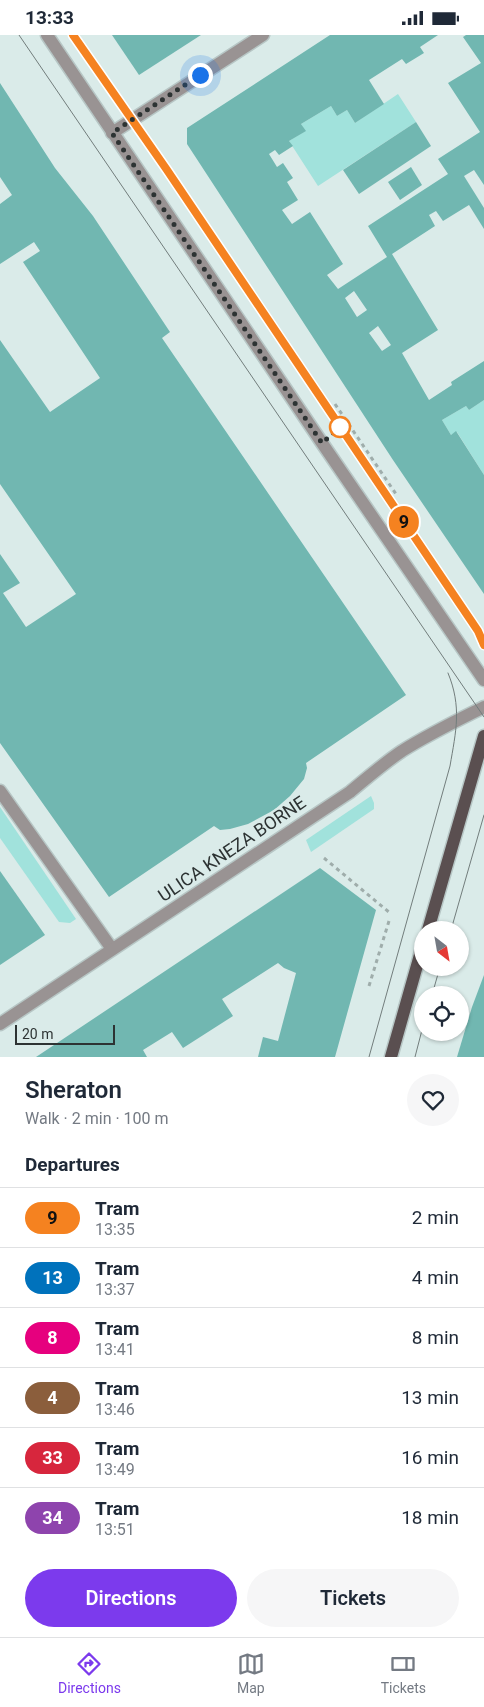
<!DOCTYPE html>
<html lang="en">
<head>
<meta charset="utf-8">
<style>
	body { margin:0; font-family:Roboto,sans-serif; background:#f6f6f7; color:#1f2937; height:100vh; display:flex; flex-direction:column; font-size:19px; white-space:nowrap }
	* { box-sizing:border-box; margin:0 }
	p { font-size:16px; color:#747a83 }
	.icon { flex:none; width:28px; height:28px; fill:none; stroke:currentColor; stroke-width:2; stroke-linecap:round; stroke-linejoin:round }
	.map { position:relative; height:1022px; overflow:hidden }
	.side { display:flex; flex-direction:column; background:#fff; flex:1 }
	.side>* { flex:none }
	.badge { padding:0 10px; border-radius:16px; font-size:18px; line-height:32px }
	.needle { width:32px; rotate:149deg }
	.controls { position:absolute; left:414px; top:886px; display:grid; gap:10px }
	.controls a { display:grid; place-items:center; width:55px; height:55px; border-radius:50%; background:#fff; box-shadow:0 1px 4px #0004; font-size:25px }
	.scale { position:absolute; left:15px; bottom:12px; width:100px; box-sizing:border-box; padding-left:5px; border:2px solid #2d3333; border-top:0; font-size:14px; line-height:18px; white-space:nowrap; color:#2d3333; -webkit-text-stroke:4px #daebe9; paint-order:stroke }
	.you { position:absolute; width:25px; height:25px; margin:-12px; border:4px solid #fff; border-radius:50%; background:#1a73e8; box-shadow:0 0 0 8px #1a73e833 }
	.map>.badge { position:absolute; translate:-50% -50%; box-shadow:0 0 0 2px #fff }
	h2 { padding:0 25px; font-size:19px; line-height:45px }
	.round { display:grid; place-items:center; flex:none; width:52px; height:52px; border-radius:26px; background:#f6f6f7 }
	.head { display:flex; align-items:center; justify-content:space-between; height:85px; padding:0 25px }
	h1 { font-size:24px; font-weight:600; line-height:38px }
	.primary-button { display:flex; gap:10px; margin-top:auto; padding:10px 25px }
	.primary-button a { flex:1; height:58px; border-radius:30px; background:#7c3aed; color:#fff; font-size:20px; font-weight:600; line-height:58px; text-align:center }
	.primary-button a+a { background:#f6f6f7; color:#1f2937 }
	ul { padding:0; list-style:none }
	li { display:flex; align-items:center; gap:15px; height:60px; padding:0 25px; border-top:1px solid #e0e1e3 }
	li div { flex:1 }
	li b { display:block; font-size:19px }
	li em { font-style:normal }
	li .badge { min-width:55px; font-weight:700; text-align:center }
	.status { display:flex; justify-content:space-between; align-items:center; height:35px; padding:0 25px; background:#fff; direction:ltr }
	.status svg { height:14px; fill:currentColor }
	.tabs { display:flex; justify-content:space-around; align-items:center; height:70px; border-top:1px solid #e0e1e3; background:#fff; font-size:14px; color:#747a83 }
	.tabs a { display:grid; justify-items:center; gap:2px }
	.tabs .on { color:#7c3aed }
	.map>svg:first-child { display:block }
	.green { fill:#a1e2dc }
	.building { fill:#71b7b1; fill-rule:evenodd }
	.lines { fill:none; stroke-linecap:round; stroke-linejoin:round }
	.minor-casing { stroke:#b7c6c5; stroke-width:15 }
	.major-casing { stroke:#b7c6c5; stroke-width:15 }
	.path { stroke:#9fadab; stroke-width:3; stroke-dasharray:4 4; stroke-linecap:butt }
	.minor { stroke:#999393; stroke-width:12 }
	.major { stroke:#5a4f50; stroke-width:12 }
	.tram { stroke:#727d7c; stroke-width:1 }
	.line-casing { stroke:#fff; stroke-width:11 }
	.line { stroke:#f58220; stroke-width:8 }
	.walk { stroke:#2d3333; stroke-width:5; stroke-dasharray:0 9 }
	.stop-dot { fill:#fff; stroke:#f58220; stroke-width:2.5 }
	.labels { text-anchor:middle; stroke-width:4.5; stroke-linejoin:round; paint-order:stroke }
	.street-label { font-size:18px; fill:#2d3333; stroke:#daebe9 }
</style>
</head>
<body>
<div class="status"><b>13:33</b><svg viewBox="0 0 49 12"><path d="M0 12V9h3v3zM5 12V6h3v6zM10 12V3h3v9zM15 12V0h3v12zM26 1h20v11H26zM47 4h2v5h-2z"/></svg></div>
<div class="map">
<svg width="484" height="1022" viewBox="0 0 484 1022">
	<rect width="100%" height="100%" fill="#daebe9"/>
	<g class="green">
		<path d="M 398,59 L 416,87 L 318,151 L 289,106 L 305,96 L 301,89 L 331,71 L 337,81 L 347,75 L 355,88 Z"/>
		<path d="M 484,365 L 484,440 L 457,397 L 451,400 L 442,385 L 466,371 L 469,375 Z"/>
		<path d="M 371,761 L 374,768 L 374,774 L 311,817 L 306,805 Z"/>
		<path d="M 0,773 L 0,772 L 76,884 L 70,888 L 59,887 L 0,803 Z"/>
	</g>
	<g class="building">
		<path d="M 112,0 L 201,0 L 139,40 Z"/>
		<path d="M 330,0 L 438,0 L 420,12 L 424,18 L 406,29 L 402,24 L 369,45 L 384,69 L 355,88 L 347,75 L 337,81 L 331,71 L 301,89 L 306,96 L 289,106 L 293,111 L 279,120 L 275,115 L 269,119 L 277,132 L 283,128 L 293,143 L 287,147 L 298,165 L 282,175 L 292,189 L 310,177 L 343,229 L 327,240 L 338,254 L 387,222 L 368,191 L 448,139 L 438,124 L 480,97 L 448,48 L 481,28 L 463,2 L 466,0 L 484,0 L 484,150 L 474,135 L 464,141 L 484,173 L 484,194 L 469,170 L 443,186 L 436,176 L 429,180 L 435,191 L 392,219 L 438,295 L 402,318 L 429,365 L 452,350 L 451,347 L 484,326 L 484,365 L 469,375 L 466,371 L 442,385 L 451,400 L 456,396 L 484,440 L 484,559 L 393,425 L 187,109 L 187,93 ZM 354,256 L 367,275 L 357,282 L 345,263 ZM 378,291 L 391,310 L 382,316 L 369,298 Z"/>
		<path d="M 0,48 L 55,133 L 93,181 L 170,297 L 162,303 L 406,660 L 306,728 L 307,733 L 304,744 L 290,761 L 274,775 L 248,789 L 230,794 L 220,795 L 214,791 L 109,862 L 0,708 L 0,519 L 20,548 L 3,558 L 26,592 L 76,559 L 0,449 L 0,305 L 50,377 L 100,343 L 23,227 L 40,216 L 34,207 L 0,229 L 0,169 L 12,160 L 0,142 Z"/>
		<path d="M 416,87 L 431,111 L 359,159 L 343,135 Z"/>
		<path d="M 411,132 L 422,150 L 400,165 L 388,147 Z"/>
		<path d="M 320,833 L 376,875 L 335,1022 L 258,1022 L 263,1002 L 278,1006 L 296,938 L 284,933 L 278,928 L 222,964 L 233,981 L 183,1013 L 172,997 L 143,1015 L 147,1022 L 36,1022 Z"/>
		<path d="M 0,836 L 45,900 L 0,930 Z"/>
		<path d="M 484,940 L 484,1022 L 457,1022 L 472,972 Z"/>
	</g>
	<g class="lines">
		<defs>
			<g id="minor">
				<path d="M 47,0 L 322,408 L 484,645"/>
				<path d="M 112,98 L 263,0"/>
				<path d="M 0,756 L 112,914"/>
				<path d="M 0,989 L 350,757 C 367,743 384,728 402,716 C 429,699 456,686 484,672"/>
			</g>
			<g id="major">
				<path d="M 428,895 L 484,701"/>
				<path d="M 391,1022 L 422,913"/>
			</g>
		</defs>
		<use href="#minor" class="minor-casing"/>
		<use href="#major" class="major-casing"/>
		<g class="path">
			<path d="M 335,369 L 396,459"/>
			<path d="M 324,823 L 390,878"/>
			<path d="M 369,951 L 389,886"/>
		</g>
		<use href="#minor" class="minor"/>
		<use href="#major" class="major"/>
		<g class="tram">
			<path d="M 19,0 L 484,682"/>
			<path d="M 73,0 L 167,135 L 484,605"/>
			<path d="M 451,895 L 484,780"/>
			<path d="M 432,960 L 440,932"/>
			<path d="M 369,1022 L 450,731 C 456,696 462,672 448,638"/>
			<path d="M 415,1022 L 422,995"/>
		</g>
	</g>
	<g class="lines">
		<defs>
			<path id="line" d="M 73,0 L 167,135 L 478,596 L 484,610"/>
		</defs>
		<use href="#line" class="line-casing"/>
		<use href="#line" class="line"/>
		<path class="walk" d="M 200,40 L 112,98 L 322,408 L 340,392"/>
	</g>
	<circle class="stop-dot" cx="340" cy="392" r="10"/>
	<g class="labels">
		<g class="street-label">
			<text transform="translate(232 814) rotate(-34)" y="6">ULICA KNEZA BORNE</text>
		</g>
	</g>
</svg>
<div class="controls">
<a><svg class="needle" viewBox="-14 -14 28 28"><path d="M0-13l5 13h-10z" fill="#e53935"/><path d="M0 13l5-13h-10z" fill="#747a83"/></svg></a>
<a><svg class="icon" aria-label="locate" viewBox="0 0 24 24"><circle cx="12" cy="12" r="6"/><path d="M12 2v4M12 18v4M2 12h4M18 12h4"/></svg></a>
</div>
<div class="scale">20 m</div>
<div class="you" style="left:200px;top:40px"></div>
<b class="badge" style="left:404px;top:487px;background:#f58220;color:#111">9</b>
</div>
<section class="side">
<div class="head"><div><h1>Sheraton</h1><p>Walk · 2 min · 100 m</p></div><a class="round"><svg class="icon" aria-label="heart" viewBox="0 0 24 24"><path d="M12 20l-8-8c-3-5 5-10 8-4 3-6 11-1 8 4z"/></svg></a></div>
<h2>Departures</h2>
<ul>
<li><span class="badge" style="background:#f58220;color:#111">9</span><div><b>Tram</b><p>13:35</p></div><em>2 min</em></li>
<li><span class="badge" style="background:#0072bc;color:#fff">13</span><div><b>Tram</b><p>13:37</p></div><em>4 min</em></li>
<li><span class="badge" style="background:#e6007e;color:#fff">8</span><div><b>Tram</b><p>13:41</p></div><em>8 min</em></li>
<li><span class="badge" style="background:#8b5e3c;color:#fff">4</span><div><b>Tram</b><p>13:46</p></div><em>13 min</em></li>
<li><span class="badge" style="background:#d7263d;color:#fff">33</span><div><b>Tram</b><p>13:49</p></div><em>16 min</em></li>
<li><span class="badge" style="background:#8e44ad;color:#fff">34</span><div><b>Tram</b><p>13:51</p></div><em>18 min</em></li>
</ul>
<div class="primary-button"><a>Directions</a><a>Tickets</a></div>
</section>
<nav class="tabs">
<a class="on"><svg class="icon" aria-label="directions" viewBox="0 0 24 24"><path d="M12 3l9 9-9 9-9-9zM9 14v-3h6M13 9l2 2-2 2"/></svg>Directions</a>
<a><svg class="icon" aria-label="map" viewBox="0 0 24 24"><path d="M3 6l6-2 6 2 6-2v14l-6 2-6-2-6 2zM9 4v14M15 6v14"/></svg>Map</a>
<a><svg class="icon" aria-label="tickets" viewBox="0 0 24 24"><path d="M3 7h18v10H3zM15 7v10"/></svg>Tickets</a>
</nav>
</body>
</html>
